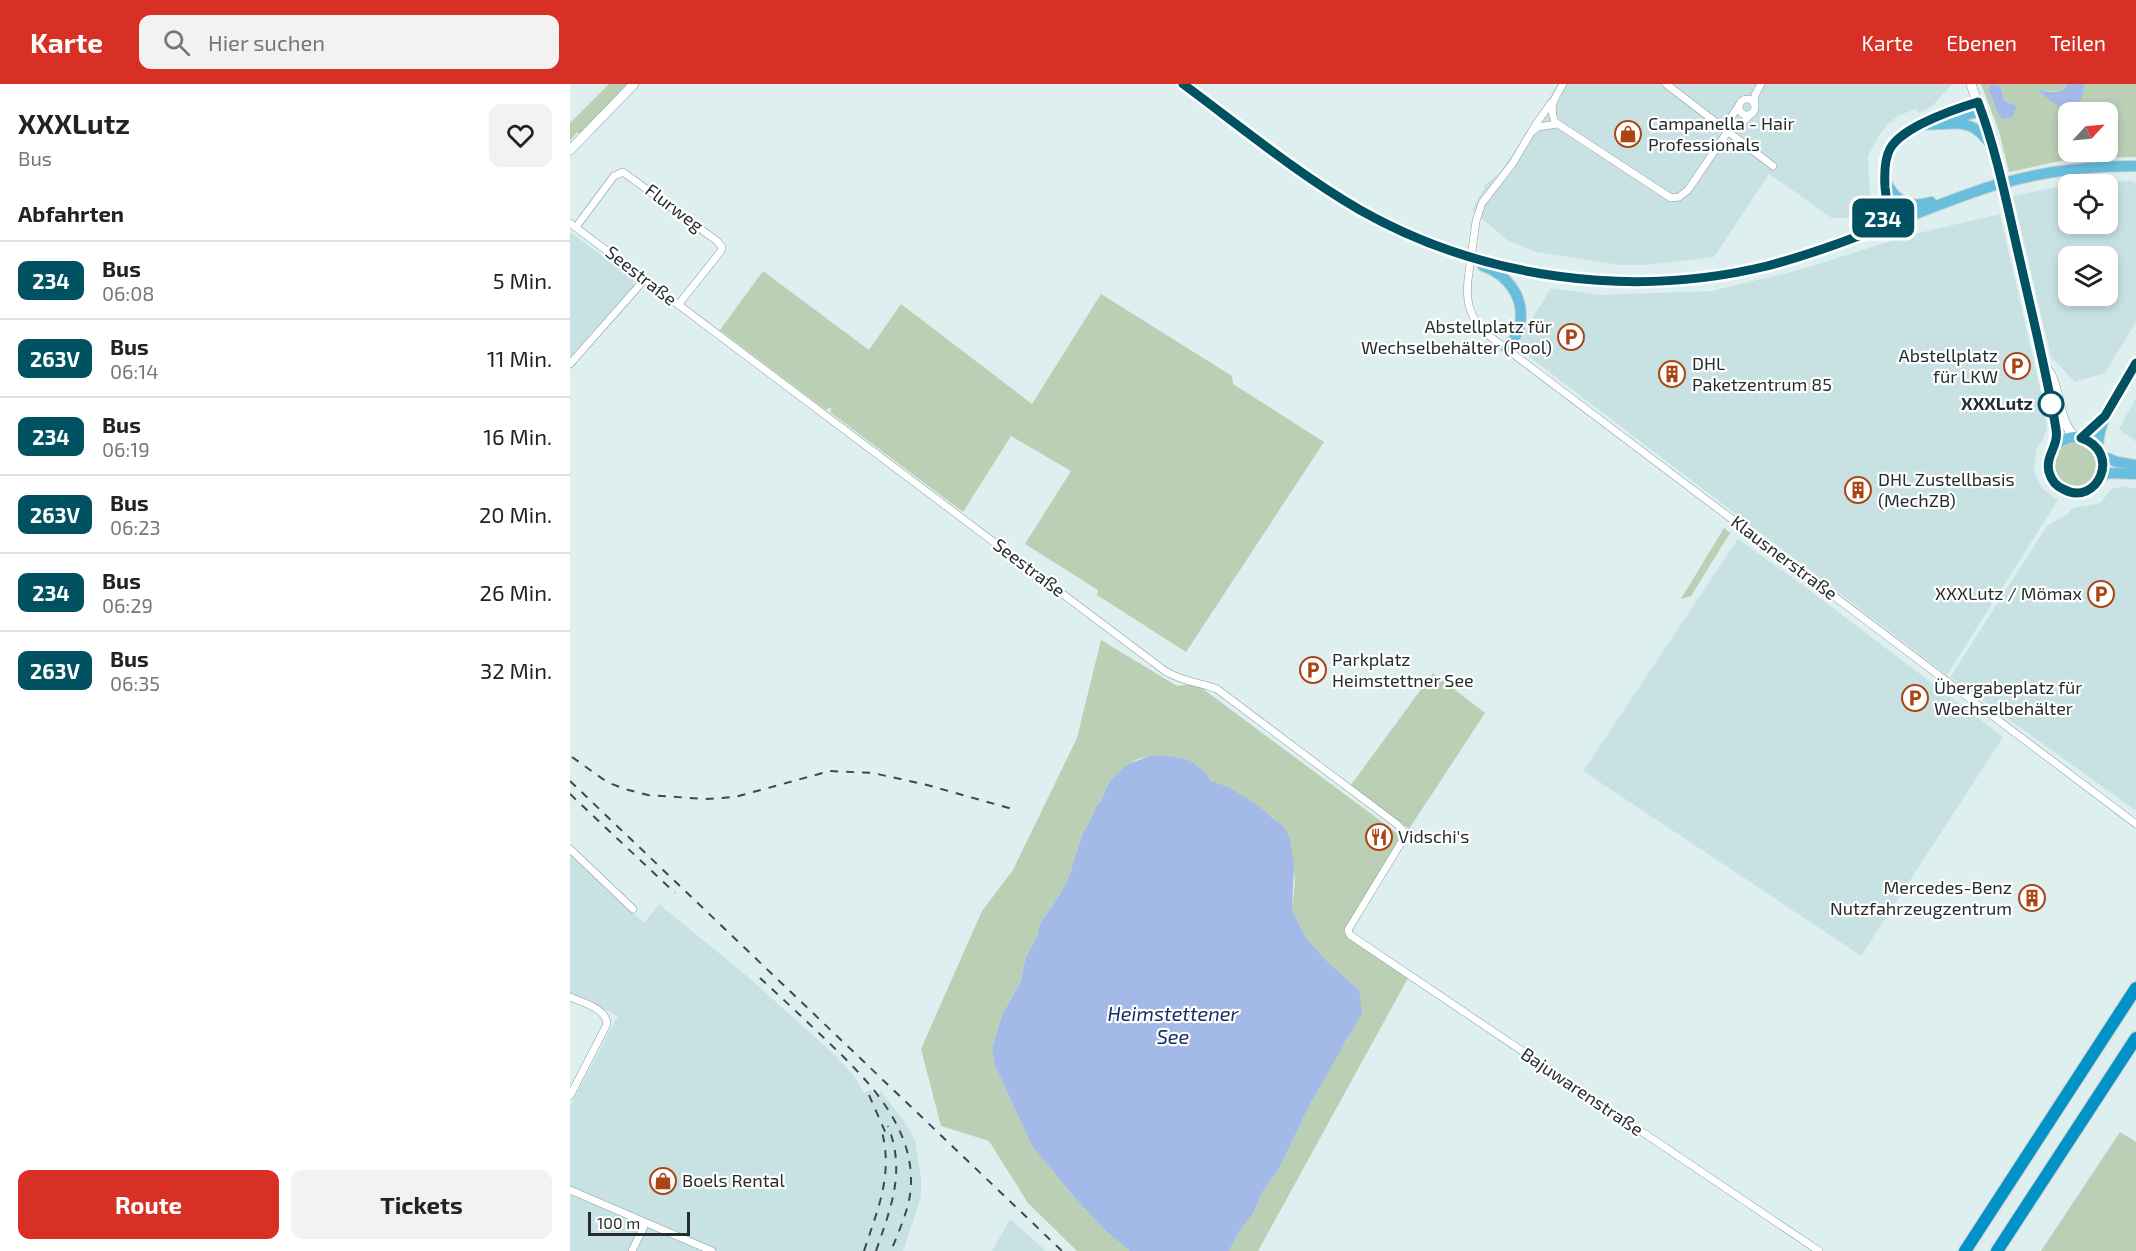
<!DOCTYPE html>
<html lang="de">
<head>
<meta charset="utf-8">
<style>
	body { margin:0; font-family:"Exo 2",sans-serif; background:#f2f2f2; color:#222; height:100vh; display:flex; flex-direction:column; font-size:22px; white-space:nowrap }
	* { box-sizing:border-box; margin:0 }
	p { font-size:20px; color:#767676 }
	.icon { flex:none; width:33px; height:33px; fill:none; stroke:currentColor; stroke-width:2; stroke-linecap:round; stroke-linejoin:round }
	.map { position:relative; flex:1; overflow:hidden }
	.details { display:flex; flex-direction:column; background:#fff; width:570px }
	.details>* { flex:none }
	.badge { padding:0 12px; border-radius:9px; font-size:21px; line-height:39px }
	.needle { width:39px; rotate:64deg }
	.fabs { position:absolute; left:1488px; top:18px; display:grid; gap:12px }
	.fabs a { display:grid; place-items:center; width:60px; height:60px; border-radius:12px; background:#fff; box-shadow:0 3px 9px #0003; font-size:30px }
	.scale { position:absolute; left:18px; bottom:15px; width:102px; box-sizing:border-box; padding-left:6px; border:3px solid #262d2d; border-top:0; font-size:16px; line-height:21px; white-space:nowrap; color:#262d2d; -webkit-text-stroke:4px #fff; paint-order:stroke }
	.map>.badge { position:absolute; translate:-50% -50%; box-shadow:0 0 0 3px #fff }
	h2 { padding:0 18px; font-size:22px; line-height:54px }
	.round { display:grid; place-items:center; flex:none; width:63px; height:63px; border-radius:12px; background:#f2f2f2 }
	.headline { display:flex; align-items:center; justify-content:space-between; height:102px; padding:0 18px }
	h1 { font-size:28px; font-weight:700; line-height:45px }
	.button { display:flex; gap:12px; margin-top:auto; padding:12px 18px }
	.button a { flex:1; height:69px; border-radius:12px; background:#d93025; color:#fff; font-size:24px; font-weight:700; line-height:69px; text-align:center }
	.button a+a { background:#f2f2f2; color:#222 }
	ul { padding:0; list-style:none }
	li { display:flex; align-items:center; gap:18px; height:78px; padding:0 18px; border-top:2px solid #e0e0e0 }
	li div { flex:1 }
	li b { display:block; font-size:22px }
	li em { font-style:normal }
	li .badge { min-width:66px; font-weight:700; text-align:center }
	header { display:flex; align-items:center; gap:36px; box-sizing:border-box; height:84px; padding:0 30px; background:#d93025; color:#fff }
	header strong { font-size:28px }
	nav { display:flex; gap:33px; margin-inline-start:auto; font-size:21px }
	.search { width:420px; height:54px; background:#f2f2f2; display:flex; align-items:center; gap:15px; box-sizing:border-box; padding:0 21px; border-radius:12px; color:#767676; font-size:22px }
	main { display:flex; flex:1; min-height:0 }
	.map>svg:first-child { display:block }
	.built { fill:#c8e2e4; fill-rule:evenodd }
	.green { fill:#bacfb3; fill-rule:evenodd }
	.water { fill:#a3bae9 }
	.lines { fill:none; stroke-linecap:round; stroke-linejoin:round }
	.street-casing { stroke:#8a9b9c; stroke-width:8 }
	.secondary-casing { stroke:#8a9b9c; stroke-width:10 }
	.primary-casing { stroke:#cbcdcd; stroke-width:12 }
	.highway-casing { stroke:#cbcdcd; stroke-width:14 }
	.street { stroke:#fff; stroke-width:7 }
	.secondary { stroke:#fff; stroke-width:9 }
	.primary { stroke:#67bedd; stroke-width:10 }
	.highway { stroke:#0192c7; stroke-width:12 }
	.rail { stroke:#3f4848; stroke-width:2; stroke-dasharray:8 8; stroke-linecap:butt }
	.street-bridge-casing { stroke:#8a9b9c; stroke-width:8; stroke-linecap:butt }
	.primary-bridge-casing { stroke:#cbcdcd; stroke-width:12; stroke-linecap:butt }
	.street-bridge { stroke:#fff; stroke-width:7 }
	.primary-bridge { stroke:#67bedd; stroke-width:10 }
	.line-casing { stroke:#fff; stroke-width:14 }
	.line { stroke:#005262; stroke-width:9 }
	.stop-dot { fill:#fff; stroke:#005262; stroke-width:3 }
	.labels { text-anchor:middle; stroke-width:4.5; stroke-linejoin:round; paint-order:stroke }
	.poi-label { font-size:18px; fill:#262d2d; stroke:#fff; text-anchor:start }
	.street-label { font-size:18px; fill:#262d2d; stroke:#fff }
	.stop-label { font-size:18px; font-weight:bold; fill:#262d2d; stroke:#fff; text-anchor:end }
	.water-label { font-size:20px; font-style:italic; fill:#172e65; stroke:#fff }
</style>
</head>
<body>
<header>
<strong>Karte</strong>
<div class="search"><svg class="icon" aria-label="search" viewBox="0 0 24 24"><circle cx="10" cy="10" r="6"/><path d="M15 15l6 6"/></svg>Hier suchen</div>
<nav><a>Karte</a><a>Ebenen</a><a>Teilen</a></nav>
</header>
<main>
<section class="details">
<div class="headline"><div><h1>XXXLutz</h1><p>Bus</p></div><a class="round"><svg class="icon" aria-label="heart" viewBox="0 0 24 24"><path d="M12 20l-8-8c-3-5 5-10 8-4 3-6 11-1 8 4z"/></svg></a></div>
<h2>Abfahrten</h2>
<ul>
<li><span class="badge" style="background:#005262;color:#fff">234</span><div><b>Bus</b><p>06:08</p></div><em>5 Min.</em></li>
<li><span class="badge" style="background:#005262;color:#fff">263V</span><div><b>Bus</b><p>06:14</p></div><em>11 Min.</em></li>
<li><span class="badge" style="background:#005262;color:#fff">234</span><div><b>Bus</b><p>06:19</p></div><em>16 Min.</em></li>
<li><span class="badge" style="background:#005262;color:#fff">263V</span><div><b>Bus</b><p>06:23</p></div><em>20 Min.</em></li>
<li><span class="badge" style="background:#005262;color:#fff">234</span><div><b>Bus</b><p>06:29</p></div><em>26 Min.</em></li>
<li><span class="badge" style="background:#005262;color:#fff">263V</span><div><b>Bus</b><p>06:35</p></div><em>32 Min.</em></li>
</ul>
<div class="button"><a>Route</a><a>Tickets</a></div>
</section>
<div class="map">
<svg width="1566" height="1167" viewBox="0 0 1566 1167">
	<rect width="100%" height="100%" fill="#deeff0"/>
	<g class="built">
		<path d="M 988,0 L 1382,0 L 1362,22 L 1350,29 L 1345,25 L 1328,32 L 1318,40 L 1310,50 L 1298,72 L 1300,118 L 1295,126 L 1281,134 L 1262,134 L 1199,90 L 1144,173 L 1076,181 L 1051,181 L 966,168 L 937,156 L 902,126 L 916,100 L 932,86 Z"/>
		<path d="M 1562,97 L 1566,99 L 1566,238 L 1535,289 L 1505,298 L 1481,273 L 1443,112 L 1498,101 L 1498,140 L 1538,140 L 1538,100 L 1499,100 ZM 1498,172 L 1538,172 L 1538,212 L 1498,212 Z"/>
		<path d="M 1430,130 L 1472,313 L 1470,318 L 1471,325 L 1475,333 L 1477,344 L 1473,355 L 1466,366 L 1464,389 L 1473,405 L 1488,416 L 1377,591 L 945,262 L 981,204 L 1030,211 L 1142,207 L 1229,186 L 1340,151 Z"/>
		<path d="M 0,148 L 63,195 L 64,202 L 0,274 Z"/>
		<path d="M 1566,314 L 1566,358 L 1549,345 Z"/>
		<path d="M 1554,402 L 1566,405 L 1566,727 L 1380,593 L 1477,442 L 1496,431 L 1503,424 L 1530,419 L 1542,405 Z"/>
		<path d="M 1168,455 L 1234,502 L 1433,653 L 1291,872 L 1013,687 Z"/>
		<path d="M 0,769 L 74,839 L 89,820 L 178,893 L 265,971 L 284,992 L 294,1009 L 301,1006 L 306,1012 L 311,1008 L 333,1035 L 345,1056 L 351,1093 L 351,1113 L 333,1167 L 0,1167 L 0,1022 L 48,932 L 0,909 Z"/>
		<path d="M 440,1135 L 476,1167 L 422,1167 Z"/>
	</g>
	<g class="green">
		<path d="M 39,0 L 57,0 L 9,50 L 7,48 L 0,57 L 0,39 Z"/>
		<path d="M 1411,0 L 1424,0 L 1420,1 L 1418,6 C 1425,16 1424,27 1432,35 L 1442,19 L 1434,16 L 1430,2 L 1425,0 L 1498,0 C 1491,11 1475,8 1466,4 L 1492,23 L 1505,20 L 1514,0 L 1566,0 L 1566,73 L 1505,74 L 1439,88 L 1429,47 ZM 1498,28 L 1538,28 L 1538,68 L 1498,68 Z"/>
		<path d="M 193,187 L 299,266 L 331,220 L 462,320 L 531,210 L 662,292 L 663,300 L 754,358 L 616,568 L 527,511 L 528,506 L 455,460 L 501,387 L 441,352 L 393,428 L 260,328 L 262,323 L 256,326 L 150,246 Z"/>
		<circle cx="1506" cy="381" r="24"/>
		<path d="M 1154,444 L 1160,449 L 1121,512 L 1111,515 Z"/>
		<path d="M 531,556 L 607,602 L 622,600 L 629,602 L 831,752 L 774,848 L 838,894 L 688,1167 L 659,1167 L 669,1148 L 684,1128 L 691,1110 L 709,1085 L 740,1020 L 768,968 L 778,955 L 789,906 L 757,877 L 736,854 L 722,826 L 725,797 L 720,755 L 704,734 L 672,712 L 641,697 L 636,689 L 600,672 L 581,671 L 568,675 L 558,681 L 539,698 L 531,717 L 525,724 L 521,735 L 513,748 L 498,795 L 489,812 L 470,839 L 468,850 L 455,875 L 451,897 L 432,931 L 422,965 L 425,982 L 462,1062 L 504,1113 L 538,1149 L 560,1167 L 507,1167 L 458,1119 L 419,1057 L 371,1042 L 351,965 L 412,827 L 443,786 L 507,654 Z"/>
		<path d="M 863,589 L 915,629 L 839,745 L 781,701 Z"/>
		<path d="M 1550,1048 L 1566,1058 L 1566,1167 L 1471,1167 Z"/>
	</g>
	<g class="water">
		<path d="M 1424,0 L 1430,2 L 1434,16 L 1446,22 L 1446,26 L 1441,34 L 1432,35 C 1424,27 1425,16 1418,6 L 1420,1 Z"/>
		<path d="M 1498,0 L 1514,0 L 1513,11 L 1509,18 C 1492,30 1479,16 1466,4 C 1475,8 1491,12 1498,0 Z"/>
		<path d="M 581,671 L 600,672 L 619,676 L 636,689 L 641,697 L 658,703 L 686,720 L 714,743 L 720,755 L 724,782 L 722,826 L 736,854 L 757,877 L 789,906 L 792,929 L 740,1020 L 709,1085 L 691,1110 L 684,1128 L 669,1148 L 659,1167 L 560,1167 L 538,1149 L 504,1113 L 462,1062 L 425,982 L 422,965 L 432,931 L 451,897 L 455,875 L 468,850 L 470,839 L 489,812 L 498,795 L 513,748 L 521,735 L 525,724 L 531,717 L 539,698 L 544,693 L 557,681 Z"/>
	</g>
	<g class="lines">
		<defs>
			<g id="street">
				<path d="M 993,0 C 985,14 978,22 985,38 L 1101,114 L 1109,113 L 1118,106 L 1158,47 L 1160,35 L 1170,20"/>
				<path d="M 1096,0 L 1203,82"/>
				<circle cx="1177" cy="23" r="8"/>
				<path d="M 1184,20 L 1185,11 L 1191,0"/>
				<path d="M 963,47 L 968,43 L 987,40"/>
				<path d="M 1158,47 L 1170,41 L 1182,29"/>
				<path d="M 0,139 L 595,587 C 613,598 628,598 647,605 L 828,741 L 834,748 L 834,754 L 778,846 L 780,851 L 1249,1167"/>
				<path d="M 6,143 L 44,92 L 53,88 L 147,157 L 152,163 L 151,167 L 108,221"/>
				<path d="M 903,159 L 906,137 L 912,119 L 943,79 L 966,40 L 981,19"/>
				<path d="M 899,188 C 895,213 897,233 918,251 L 1566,740"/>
				<path d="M 0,280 L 75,195"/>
				<path d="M 0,765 L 63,825"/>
				<path d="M 0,913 C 13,919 36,924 37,940 L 0,1012"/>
				<path d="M 0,1106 L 142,1167"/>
				<path d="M 62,1167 L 75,1140"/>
			</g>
			<g id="secondary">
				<path d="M 1401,0 L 1430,84 L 1474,281 L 1487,346 L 1486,361"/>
				<path d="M 0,66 L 64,0"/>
				<path d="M 1477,285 C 1492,305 1486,335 1505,353"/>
			</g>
			<g id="primary">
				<path d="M 613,0 C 671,43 728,90 791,126 C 916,196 1069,216 1208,179 C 1282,159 1352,124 1425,101"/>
				<path d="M 1381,35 L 1411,27"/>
				<path d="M 1351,40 C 1370,43 1391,34 1407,46 C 1413,50 1418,57 1423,63"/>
				<path d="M 1441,97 C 1482,86 1523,82 1566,82"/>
				<path d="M 1316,98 C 1326,118 1340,125 1361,118"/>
				<path d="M 1304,146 C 1307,139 1313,135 1316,127 C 1320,114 1313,98 1314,85 C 1318,42 1374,29 1408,18"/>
				<path d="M 913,182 C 937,190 955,213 950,240 C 949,250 942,257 936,264"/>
				<circle cx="1506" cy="381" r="28"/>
				<path d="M 1511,354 L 1533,334"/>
				<path d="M 1528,364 C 1528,333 1551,305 1566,279"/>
				<path d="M 1532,372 L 1547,378 L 1566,381"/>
				<path d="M 1531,393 L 1538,389 L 1566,390"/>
			</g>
			<g id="highway">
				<path d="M 1395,1167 L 1566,904"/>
				<path d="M 1427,1167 L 1566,954"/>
			</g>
		</defs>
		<use href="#street" class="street-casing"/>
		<use href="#secondary" class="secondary-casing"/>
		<use href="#primary" class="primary-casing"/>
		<use href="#highway" class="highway-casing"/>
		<use href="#street" class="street"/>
		<use href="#secondary" class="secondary"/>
		<use href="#primary" class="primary"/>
		<use href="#highway" class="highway"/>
		<g class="rail">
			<path d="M 2,673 L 37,698 L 55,705 L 78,711 L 135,715 L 165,713 L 260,687 L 303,689 L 357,701 L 446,726"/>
			<path d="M 0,697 L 492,1167"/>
			<path d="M 0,710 L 105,809"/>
			<path d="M 190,894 C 211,913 232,933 253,953 C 296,994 349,1045 340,1111 C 337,1130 328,1149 321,1167"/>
			<path d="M 299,1011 L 317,1052"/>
			<path d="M 294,1167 C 308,1124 324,1090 311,1044"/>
			<path d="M 306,1167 C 321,1123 336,1088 318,1042"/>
		</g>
		<defs>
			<path id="street-bridge" d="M 899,188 L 903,159"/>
			<path id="primary-bridge" d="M 1425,101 L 1441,97"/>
		</defs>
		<use href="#street-bridge" class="street-bridge-casing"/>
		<use href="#primary-bridge" class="primary-bridge-casing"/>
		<use href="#street-bridge" class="street-bridge"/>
		<use href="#primary-bridge" class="primary-bridge"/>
	</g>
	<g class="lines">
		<defs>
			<path id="line" d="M 613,0 C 671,43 728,90 790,126 C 912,195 1061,215 1197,182 C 1227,174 1257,164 1286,153 C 1291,151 1301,150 1304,146 C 1305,145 1305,143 1306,142 C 1307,139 1310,137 1312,135 C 1319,125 1316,115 1315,103 C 1313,67 1319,57 1351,40 C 1369,31 1388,24 1408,18 C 1428,71 1438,126 1451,181 C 1463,235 1477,290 1486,345 C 1489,363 1475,371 1479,388 C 1481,395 1486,402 1493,405 C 1527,424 1553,368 1511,354 L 1535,332 L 1566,279"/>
		</defs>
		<use href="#line" class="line-casing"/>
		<use href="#line" class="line"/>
	</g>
	<defs>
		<symbol id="shop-ring" viewBox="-11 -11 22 22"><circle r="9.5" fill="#fff" stroke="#aa4614" stroke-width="1.5"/><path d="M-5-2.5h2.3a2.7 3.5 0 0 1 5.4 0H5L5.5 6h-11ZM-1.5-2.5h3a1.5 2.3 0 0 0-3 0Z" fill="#aa4614"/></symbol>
		<symbol id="parking-ring" viewBox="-11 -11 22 22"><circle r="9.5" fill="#fff" stroke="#aa4614" stroke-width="1.5"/><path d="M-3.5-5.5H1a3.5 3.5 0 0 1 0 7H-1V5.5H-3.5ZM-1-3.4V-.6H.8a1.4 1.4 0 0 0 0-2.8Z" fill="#aa4614"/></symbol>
		<symbol id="building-ring" viewBox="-11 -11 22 22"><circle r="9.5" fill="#fff" stroke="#aa4614" stroke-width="1.5"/><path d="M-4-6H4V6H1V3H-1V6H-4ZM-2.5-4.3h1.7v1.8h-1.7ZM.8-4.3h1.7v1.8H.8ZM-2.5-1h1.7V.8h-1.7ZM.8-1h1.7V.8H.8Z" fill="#aa4614"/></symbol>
		<symbol id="restaurant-ring" viewBox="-11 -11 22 22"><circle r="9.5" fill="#fff" stroke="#aa4614" stroke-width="1.5"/><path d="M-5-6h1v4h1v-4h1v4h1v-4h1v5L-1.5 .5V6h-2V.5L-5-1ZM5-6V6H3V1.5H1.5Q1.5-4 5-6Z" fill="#aa4614"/></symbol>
	</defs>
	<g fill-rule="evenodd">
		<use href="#shop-ring" x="1043" y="35" width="30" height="30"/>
		<use href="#parking-ring" x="986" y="238" width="30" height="30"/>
		<use href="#parking-ring" x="1432" y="267" width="30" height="30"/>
		<use href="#building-ring" x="1087" y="275" width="30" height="30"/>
		<use href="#building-ring" x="1273" y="391" width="30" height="30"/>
		<use href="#parking-ring" x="1516" y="495" width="30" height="30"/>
		<use href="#parking-ring" x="728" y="571" width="30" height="30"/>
		<use href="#parking-ring" x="1330" y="599" width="30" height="30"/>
		<use href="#restaurant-ring" x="794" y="738" width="30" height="30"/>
		<use href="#building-ring" x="1447" y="799" width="30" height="30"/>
		<use href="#shop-ring" x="78" y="1082" width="30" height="30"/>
	</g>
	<circle class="stop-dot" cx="1481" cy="320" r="12"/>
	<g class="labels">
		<g class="poi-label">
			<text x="1078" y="46">Campanella - Hair<tspan x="1078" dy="21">Professionals</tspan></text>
			<text x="982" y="249" text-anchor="end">Abstellplatz für<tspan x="982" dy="21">Wechselbehälter (Pool)</tspan></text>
			<text x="1428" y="278" text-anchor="end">Abstellplatz<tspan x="1428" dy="21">für LKW</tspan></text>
			<text x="1122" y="286">DHL<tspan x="1122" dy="21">Paketzentrum 85</tspan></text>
			<text x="1308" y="402">DHL Zustellbasis<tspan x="1308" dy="21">(MechZB)</tspan></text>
			<text x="1512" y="516" text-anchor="end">XXXLutz / Mömax</text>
			<text x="762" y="582">Parkplatz<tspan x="762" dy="21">Heimstettner See</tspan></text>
			<text x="1364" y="610">Übergabeplatz für<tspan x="1364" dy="21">Wechselbehälter</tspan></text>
			<text x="828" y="759">Vidschi's</text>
			<text x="1442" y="810" text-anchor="end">Mercedes-Benz<tspan x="1442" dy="21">Nutzfahrzeugzentrum</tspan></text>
			<text x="112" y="1103">Boels Rental</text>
		</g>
		<g class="street-label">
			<text transform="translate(104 124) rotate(37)" y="6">Flurweg</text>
			<text transform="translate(71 192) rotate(38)" y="6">Seestraße</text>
			<text transform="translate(1214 474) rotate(37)" y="6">Klausnerstraße</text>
			<text transform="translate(459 484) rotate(37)" y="6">Seestraße</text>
			<text transform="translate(1012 1008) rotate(34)" y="6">Bajuwarenstraße</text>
		</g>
		<g class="stop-label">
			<text x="1463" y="326">XXXLutz</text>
		</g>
		<g class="water-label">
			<text x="603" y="937">Heimstettener<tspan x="603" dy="23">See</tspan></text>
		</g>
	</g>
</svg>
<div class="fabs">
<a><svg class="needle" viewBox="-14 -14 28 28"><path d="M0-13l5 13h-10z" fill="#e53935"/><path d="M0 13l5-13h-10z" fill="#767676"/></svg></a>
<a><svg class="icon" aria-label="locate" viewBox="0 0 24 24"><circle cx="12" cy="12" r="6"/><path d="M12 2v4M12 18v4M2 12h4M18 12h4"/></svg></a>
<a><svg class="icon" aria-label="layers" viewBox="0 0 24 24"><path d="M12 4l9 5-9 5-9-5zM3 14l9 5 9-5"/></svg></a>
</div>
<div class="scale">100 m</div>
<b class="badge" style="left:1313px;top:134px;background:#005262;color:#fff">234</b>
</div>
</main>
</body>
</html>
